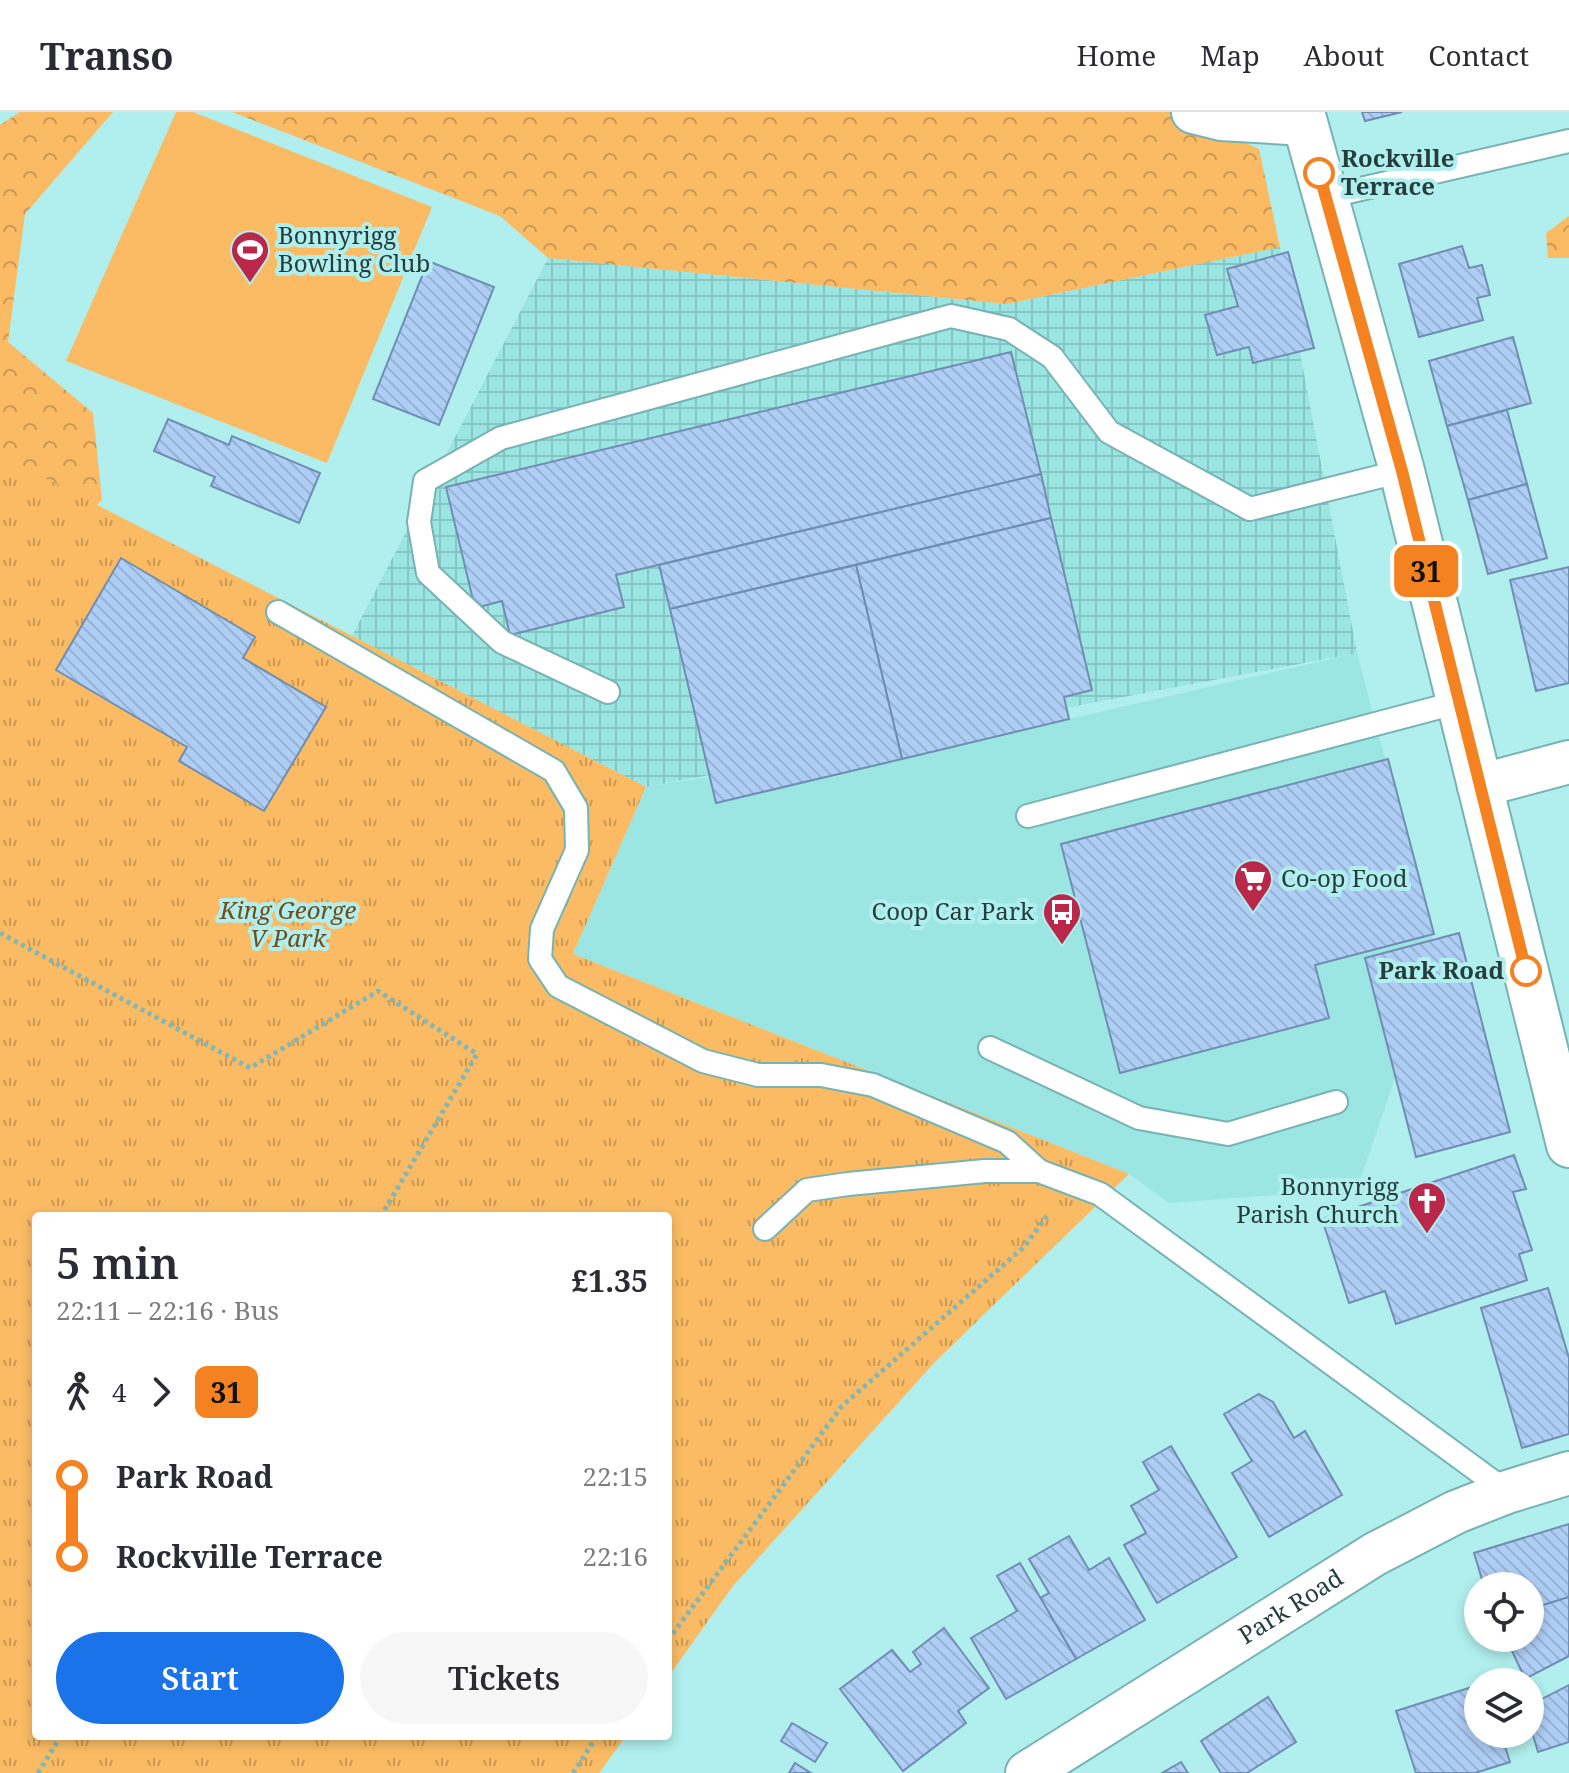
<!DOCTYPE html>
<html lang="en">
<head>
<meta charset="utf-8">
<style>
	body { margin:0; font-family:"Noto Serif",serif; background:#f7f7f7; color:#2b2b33; height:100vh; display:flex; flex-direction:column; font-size:30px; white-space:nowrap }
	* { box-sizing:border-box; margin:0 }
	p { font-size:26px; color:#7c7c81 }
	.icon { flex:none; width:44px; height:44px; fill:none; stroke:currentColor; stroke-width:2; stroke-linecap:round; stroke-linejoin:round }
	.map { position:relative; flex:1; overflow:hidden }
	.panel { position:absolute; left:32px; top:1100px; width:640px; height:528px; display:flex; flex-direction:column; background:#fff; border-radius:8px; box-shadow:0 4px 12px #0003 }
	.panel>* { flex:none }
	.badge { padding:0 16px; border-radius:12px; font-size:28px; line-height:52px }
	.fabs { position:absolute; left:1464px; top:1460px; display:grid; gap:16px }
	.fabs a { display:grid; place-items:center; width:80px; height:80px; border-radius:50%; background:#fff; box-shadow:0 4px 12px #0003; font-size:40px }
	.map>.badge { position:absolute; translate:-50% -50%; box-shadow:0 0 0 4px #fff }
	.legs { display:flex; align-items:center; gap:12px; height:88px; padding:0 24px; font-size:26px }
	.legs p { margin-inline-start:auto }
	.summary { display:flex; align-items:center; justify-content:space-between; height:136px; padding:0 24px }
	h1 { font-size:44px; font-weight:600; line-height:60px }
	.primary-button { display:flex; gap:16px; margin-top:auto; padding:16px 24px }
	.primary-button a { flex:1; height:92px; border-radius:48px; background:#1a73e8; color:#fff; font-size:32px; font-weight:600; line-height:92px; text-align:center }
	.primary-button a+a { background:#f7f7f7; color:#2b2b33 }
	ul { padding:0 24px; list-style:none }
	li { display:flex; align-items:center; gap:28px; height:80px; font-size:30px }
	li i { display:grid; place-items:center; width:12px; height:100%; margin:0 10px; background:currentColor }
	li i::after { content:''; width:20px; height:20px; margin:-10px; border:6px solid; border-radius:50%; background:#fff }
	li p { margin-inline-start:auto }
	li:first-child i { background:linear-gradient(#0000 50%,currentColor 0) }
	li:last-child i { background:linear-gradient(currentColor 50%,#0000 0) }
	header { display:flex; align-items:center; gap:48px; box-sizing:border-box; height:112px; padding:0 40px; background:#fff; border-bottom:2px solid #e1e1e2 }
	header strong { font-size:38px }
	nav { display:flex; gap:44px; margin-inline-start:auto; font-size:28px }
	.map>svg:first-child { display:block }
	.built { fill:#9be5e3 }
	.industrial { fill:url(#industrial-grid) }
	.grass { fill:#fabb64 }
	.forest { fill:url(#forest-crowns) }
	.park { fill:url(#park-tufts) }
	.building { fill:url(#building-back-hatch); stroke:#708eb2; stroke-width:2 }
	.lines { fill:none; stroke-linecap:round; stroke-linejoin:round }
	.lane-casing { stroke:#76b3b2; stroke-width:26 }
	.street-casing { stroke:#76b3b2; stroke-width:46 }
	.secondary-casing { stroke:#76b3b2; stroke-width:48 }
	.path { stroke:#83b7b5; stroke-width:5; stroke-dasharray:4 4; stroke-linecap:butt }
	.lane { stroke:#fff; stroke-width:22 }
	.street { stroke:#fff; stroke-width:42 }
	.secondary { stroke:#fff; stroke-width:44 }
	.line-1-casing { stroke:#fff; stroke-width:18 }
	.line-1 { stroke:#f58220; stroke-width:12 }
	.stop-1-dot { fill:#fff; stroke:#f58220; stroke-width:4 }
	.labels { text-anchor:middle; stroke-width:8; stroke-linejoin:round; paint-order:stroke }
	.stop-label { font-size:24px; font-weight:bold; fill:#243e3d; stroke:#b0efed; text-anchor:start }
	.poi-label { font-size:24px; fill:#243e3d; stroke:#b0efed; text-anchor:start }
	.park-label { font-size:24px; font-style:italic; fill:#704f1f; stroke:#b0efed }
	.street-label { font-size:24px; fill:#243e3d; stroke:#b0efed }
</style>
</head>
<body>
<header>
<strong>Transo</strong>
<nav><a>Home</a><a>Map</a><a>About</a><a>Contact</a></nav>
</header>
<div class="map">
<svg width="1569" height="1661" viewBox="0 0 1569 1661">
	<defs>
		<pattern id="industrial-grid" width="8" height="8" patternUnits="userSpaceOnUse" patternTransform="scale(2)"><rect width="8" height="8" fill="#9be5e3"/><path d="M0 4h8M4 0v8" fill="none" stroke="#85c6c4"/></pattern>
		<pattern id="forest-crowns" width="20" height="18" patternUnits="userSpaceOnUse" patternTransform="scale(2)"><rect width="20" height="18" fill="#fabb64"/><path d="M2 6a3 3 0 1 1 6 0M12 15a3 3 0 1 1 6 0" fill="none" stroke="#ca9954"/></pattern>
		<pattern id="park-tufts" width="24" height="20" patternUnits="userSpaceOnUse" patternTransform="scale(2)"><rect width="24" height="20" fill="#fabb64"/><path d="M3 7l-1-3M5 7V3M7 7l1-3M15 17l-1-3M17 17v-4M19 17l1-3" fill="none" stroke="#ca9954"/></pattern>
		<pattern id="building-back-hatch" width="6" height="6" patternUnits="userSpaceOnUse" patternTransform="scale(2)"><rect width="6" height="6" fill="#afcef5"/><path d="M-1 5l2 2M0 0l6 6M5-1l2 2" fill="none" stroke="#96b2d3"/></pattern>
	</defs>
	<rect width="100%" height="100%" fill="#b0efed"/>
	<path class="built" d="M 1357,541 L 1437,843 L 1357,1077 L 1169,1091 L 1129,1062 L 573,842 L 646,675 L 1069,607 Z"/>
	<path class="industrial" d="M 1280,135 L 1357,541 L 646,675 L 352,524 L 548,146 L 1007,192 Z"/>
	<path class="grass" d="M 176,0 L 193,0 L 432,95 L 327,351 L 66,249 Z"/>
	<g class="forest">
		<path d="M 20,0 L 113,0 L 25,102 L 8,230 L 93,301 L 102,388 L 30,459 L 0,453 L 0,13 Z"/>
		<path d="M 232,0 L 1179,0 L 1259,37 L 1280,135 L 1007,192 L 548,146 L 500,104 Z"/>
		<path d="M 1569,104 L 1569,146 L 1548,146 L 1546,121 Z"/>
	</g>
	<path class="park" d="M 0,343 L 646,675 L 573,842 L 1129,1062 L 935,1250 L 733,1474 L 668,1565 L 668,1104 L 36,1104 L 36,1624 L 626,1624 L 599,1661 L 0,1661 Z"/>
	<g class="building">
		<path d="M 1362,0 L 1402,0 L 1365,9 Z"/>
		<path d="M 1462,134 L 1469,156 L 1482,153 L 1490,183 L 1477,186 L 1483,208 L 1419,225 L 1399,152 Z"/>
		<path d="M 1288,140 L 1314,236 L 1253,251 L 1249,235 L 1217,243 L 1205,203 L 1238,194 L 1227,157 Z"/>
		<path d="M 428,149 L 494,175 L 439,313 L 373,287 Z"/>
		<path d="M 1513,225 L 1531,291 L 1447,314 L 1429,249 Z"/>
		<path d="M 1011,240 L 1041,362 L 616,463 L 624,495 L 510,523 L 502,489 L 475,496 L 446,375 Z"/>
		<path d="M 1507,298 L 1527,372 L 1468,388 L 1447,314 Z"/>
		<path d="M 168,307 L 229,333 L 232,324 L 320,361 L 299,411 L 211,374 L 215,365 L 154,339 Z"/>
		<path d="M 1041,362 L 1051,406 L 670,497 L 659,453 Z"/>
		<path d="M 1527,372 L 1547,446 L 1488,462 L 1468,388 Z"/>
		<path d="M 1051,406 L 1092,578 L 1064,585 L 1069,607 L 902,647 L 856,453 Z"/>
		<path d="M 121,446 L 255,525 L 243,546 L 326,595 L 264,699 L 179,649 L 187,635 L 56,558 Z"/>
		<path d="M 856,453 L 902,647 L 716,691 L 670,497 Z"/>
		<path d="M 1569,455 L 1569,571 L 1536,579 L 1510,468 Z"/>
		<path d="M 1388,647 L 1434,822 L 1315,853 L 1329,906 L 1120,961 L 1061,732 Z"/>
		<path d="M 1459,821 L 1510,1020 L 1416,1045 L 1365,846 Z"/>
		<path d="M 1514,1043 L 1526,1077 L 1513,1080 L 1532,1138 L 1519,1142 L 1527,1168 L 1396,1212 L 1385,1179 L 1349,1191 L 1322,1107 Z"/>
		<path d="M 1548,1176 L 1569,1246 L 1569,1322 L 1522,1336 L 1481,1196 Z"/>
		<path d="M 1259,1282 L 1273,1290 L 1294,1326 L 1305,1319 L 1342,1383 L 1269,1425 L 1232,1361 L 1252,1349 L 1224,1302 Z"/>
		<path d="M 1171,1334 L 1237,1445 L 1157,1491 L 1124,1433 L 1146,1421 L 1131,1394 L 1159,1378 L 1143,1350 Z"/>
		<path d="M 1569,1412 L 1569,1485 L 1537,1495 L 1530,1473 L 1484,1474 L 1474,1441 Z"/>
		<path d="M 1069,1424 L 1089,1458 L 1109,1446 L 1145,1508 L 1076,1547 L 1040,1486 L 1049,1481 L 1029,1447 Z"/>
		<path d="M 1020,1451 L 1076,1547 L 1006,1587 L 971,1526 L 1017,1499 L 997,1464 Z"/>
		<path d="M 1530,1473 L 1537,1495 L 1569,1485 L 1569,1544 L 1525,1567 L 1506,1526 L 1530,1526 L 1530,1474 L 1527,1474 Z"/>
		<path d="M 944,1516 L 989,1576 L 958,1599 L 966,1611 L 903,1659 L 840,1577 L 892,1538 L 910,1560 L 921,1552 L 913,1540 Z"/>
		<path d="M 1478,1573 L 1478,1622 L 1501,1622 L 1510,1650 L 1475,1661 L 1416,1661 L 1396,1599 Z"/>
		<path d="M 1569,1573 L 1569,1630 L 1538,1640 L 1530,1613 L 1530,1593 Z"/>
		<path d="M 1268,1585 L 1296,1630 L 1247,1661 L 1221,1661 L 1201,1629 Z"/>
		<path d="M 792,1611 L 827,1631 L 815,1650 L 781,1629 Z"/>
		<path d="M 1181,1650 L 1188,1661 L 1162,1661 Z"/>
		<path d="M 795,1651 L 811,1661 L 789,1661 Z"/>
	</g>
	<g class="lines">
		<defs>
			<g id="lane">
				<path d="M 1326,85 L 1569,29"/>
				<path d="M 278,500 L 554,659 L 576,696 L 577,738 L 542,817 L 540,847 L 558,874 L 703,949 L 758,963 L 821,963 L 873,973 L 1007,1030 L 1039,1059"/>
				<path d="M 608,580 L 502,530 L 428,461 L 419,410 L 425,369 L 501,326 L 951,204 L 1009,217 L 1052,245 L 1109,320 L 1250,397 L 1402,359"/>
				<path d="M 1028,704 L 1459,590"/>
				<path d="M 990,936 L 1139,1006 L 1228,1022 L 1336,990"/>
				<path d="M 765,1117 L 807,1078 L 848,1072 L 985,1059 L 1039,1059 L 1100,1082 L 1507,1380"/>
			</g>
			<g id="street">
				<path d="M 1193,0 L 1221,7 L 1305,12"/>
				<path d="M 1479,674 L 1569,650"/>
				<path id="s1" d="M 1027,1661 L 1375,1442 L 1456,1400 L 1507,1380 L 1569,1361"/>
			</g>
			<path id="secondary" d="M 1302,0 L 1402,359 L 1569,1033"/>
		</defs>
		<use href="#lane" class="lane-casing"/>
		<use href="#street" class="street-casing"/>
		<use href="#secondary" class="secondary-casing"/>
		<g class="path">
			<path d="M 0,821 L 250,956 L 378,879 L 477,942 L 381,1104"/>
			<path d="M 668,1528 L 842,1294 L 1024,1135 L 1049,1101"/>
			<path d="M 60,1625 L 115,1624"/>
			<path d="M 38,1661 L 61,1624"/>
			<path d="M 573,1661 L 597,1624"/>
		</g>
		<use href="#lane" class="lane"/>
		<use href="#street" class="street"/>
		<use href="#secondary" class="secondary"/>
	</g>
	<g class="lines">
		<defs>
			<path id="line-1" d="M 1319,61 L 1402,359 L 1526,859"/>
		</defs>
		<use href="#line-1" class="line-1-casing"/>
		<use href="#line-1" class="line-1"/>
	</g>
	<defs>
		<symbol id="stadium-pin" viewBox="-11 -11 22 30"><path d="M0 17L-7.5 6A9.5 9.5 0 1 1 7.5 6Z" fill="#b9284a" stroke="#b0efed"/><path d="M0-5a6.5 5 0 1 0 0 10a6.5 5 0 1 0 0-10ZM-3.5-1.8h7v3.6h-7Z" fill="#fff"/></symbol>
		<symbol id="supermarket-pin" viewBox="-11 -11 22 30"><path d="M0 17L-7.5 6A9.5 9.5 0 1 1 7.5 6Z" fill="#b9284a" stroke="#b0efed"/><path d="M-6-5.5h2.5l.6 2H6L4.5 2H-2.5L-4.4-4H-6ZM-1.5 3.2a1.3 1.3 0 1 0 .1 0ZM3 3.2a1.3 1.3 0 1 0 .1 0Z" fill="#fff"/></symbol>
		<symbol id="bus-pin" viewBox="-11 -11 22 30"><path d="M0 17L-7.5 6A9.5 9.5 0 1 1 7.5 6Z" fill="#b9284a" stroke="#b0efed"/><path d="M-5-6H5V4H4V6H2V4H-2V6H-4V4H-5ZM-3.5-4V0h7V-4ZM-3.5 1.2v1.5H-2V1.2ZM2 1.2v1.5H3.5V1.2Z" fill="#fff"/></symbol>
		<symbol id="church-pin" viewBox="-11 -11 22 30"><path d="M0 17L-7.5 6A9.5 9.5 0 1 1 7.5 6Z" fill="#b9284a" stroke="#b0efed"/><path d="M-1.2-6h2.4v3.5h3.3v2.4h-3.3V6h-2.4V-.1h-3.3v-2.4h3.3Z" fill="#fff"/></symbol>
	</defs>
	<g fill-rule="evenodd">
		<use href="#stadium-pin" x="228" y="116" width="44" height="60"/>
		<use href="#supermarket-pin" x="1231" y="745" width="44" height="60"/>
		<use href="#bus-pin" x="1040" y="778" width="44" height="60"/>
		<use href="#church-pin" x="1405" y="1067" width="44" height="60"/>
	</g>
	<g class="stop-1-dot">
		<circle cx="1319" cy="61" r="14"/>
		<circle cx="1526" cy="859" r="14"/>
	</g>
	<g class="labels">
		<g class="stop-label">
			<text x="1341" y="55">Rockville<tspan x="1341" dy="28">Terrace</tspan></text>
			<text x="1504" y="867" text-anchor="end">Park Road</text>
		</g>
		<g class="poi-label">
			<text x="278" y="132">Bonnyrigg<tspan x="278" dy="28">Bowling Club</tspan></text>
			<text x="1281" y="775">Co-op Food</text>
			<text x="1034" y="808" text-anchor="end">Coop Car Park</text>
			<text x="1399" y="1083" text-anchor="end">Bonnyrigg<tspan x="1399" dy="28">Parish Church</tspan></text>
		</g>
		<g class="park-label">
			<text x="288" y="807">King George<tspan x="288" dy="28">V Park</tspan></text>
		</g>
		<g class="street-label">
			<text dy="8" stroke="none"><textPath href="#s1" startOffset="312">Park Road</textPath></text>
		</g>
	</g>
</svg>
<div class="fabs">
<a><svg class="icon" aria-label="locate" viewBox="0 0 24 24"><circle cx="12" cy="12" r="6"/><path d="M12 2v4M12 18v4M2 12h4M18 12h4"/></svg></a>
<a><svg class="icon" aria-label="layers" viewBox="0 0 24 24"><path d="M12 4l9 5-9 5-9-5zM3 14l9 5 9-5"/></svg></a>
</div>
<b class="badge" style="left:1426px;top:459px;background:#f58220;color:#111">31</b>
<section class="panel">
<div class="summary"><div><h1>5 min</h1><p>22:11 – 22:16 · Bus</p></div><b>£1.35</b></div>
<div class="legs"><svg class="icon" aria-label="walk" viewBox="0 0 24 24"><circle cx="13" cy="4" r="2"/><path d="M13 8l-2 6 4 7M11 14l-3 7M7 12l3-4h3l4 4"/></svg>4<svg class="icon" aria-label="forward" viewBox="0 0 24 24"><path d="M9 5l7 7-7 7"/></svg><b class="badge" style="background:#f58220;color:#111">31</b></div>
<ul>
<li><i style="color:#f58220"></i><b>Park Road</b><p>22:15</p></li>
<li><i style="color:#f58220"></i><b>Rockville Terrace</b><p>22:16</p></li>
</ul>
<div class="primary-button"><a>Start</a><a>Tickets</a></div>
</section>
</div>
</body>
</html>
